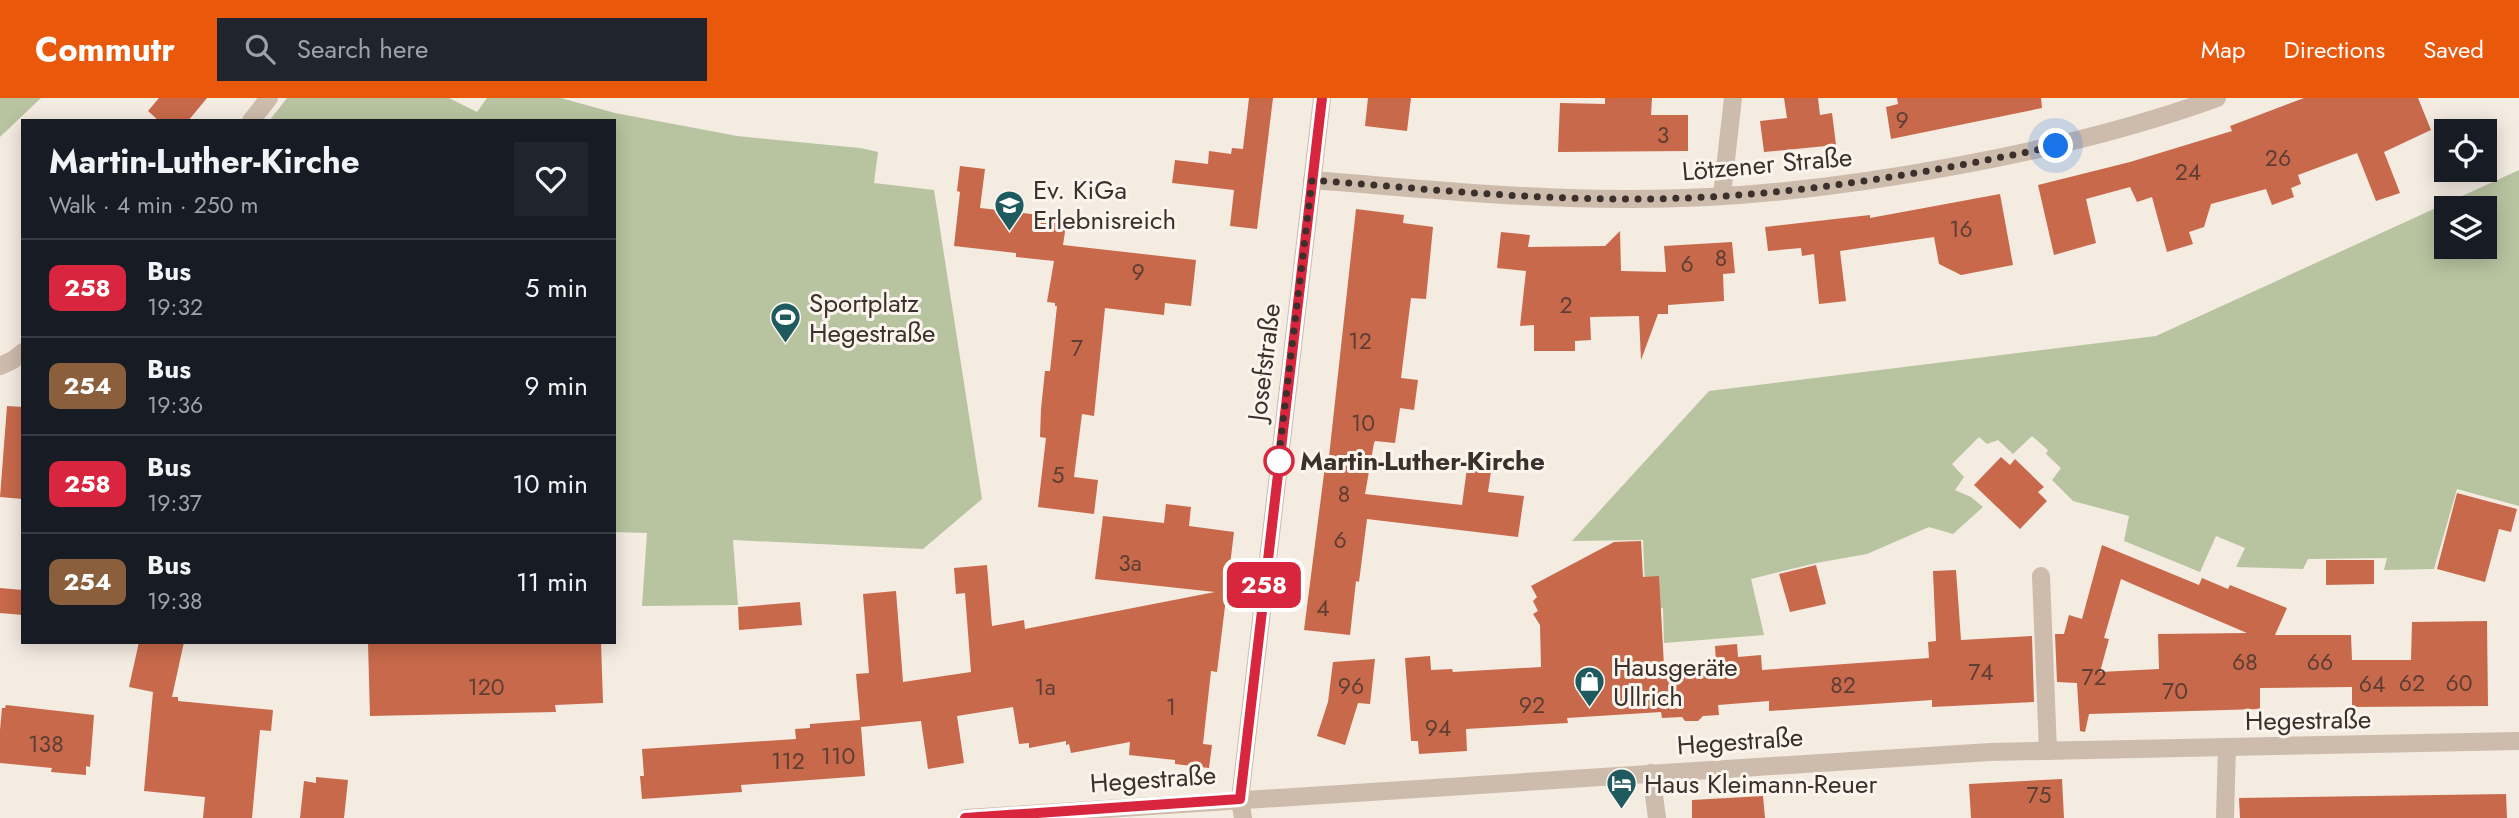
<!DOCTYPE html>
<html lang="en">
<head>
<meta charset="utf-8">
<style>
	body { margin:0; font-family:Jost,sans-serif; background:#20242c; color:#f1f3f6; height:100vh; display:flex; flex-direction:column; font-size:26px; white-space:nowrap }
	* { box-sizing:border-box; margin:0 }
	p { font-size:23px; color:#9ea1a6 }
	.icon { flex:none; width:38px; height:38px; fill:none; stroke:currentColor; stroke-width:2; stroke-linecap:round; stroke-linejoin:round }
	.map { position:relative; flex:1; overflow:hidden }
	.panel { position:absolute; left:21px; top:21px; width:595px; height:525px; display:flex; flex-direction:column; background:#171b24; border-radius:0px; box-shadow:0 4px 18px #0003 }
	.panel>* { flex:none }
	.badge { padding:0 14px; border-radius:10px; font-size:24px; line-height:46px }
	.tools { position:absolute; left:2434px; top:21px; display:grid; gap:14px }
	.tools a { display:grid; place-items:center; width:63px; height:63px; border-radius:0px; background:#171b24; box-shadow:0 4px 18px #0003; font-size:35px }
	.you { position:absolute; width:35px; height:35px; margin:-18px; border:5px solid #fff; border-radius:50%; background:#1a73e8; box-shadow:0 0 0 10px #1a73e833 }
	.map>.badge { position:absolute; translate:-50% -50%; box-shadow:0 0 0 4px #fff }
	.round { display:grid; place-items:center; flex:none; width:74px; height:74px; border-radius:0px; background:#20242c }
	.overview { display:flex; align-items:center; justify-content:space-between; height:119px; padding:0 28px }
	h1 { font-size:33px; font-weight:700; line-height:52px }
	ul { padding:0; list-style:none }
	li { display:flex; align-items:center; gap:21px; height:98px; padding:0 28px; border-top:2px solid #363941 }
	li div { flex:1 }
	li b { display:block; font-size:26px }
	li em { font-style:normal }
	li .badge { min-width:77px; font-weight:700; text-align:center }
	header { display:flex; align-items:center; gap:42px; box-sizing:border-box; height:98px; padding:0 35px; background:#ea580c; color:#fff }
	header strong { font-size:33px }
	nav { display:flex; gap:38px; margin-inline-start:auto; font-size:24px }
	.search { width:490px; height:63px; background:#20242c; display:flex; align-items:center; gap:18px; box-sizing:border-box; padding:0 24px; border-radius:0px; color:#9ea1a6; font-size:26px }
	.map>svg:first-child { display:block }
	.green { fill:#b8c4a0; fill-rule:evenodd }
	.building { fill:#c8694b; fill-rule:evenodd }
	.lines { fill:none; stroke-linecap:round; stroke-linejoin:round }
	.minor { stroke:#cdbbac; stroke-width:18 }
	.line-casing { stroke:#fff; stroke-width:16 }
	.line { stroke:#d7263d; stroke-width:10 }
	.walk { stroke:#3b302b; stroke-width:7; stroke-dasharray:0 12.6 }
	.stop-dot { fill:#fff; stroke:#d7263d; stroke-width:3.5 }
	.labels { text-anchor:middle; stroke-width:6; stroke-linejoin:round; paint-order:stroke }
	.number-label { font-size:23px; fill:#5e3e33 }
	.street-label { font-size:26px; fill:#3b302b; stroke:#fbf5ee }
	.poi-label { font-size:26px; fill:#3b302b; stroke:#fbf5ee; text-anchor:start }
	.stop-label { font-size:26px; font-weight:bold; fill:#3b302b; stroke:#fbf5ee; text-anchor:start }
</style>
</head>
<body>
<header>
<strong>Commutr</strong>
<div class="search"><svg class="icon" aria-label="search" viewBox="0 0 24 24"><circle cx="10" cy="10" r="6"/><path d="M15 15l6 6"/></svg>Search here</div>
<nav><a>Map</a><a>Directions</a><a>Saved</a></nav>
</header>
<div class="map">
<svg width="2519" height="720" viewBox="0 0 2519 720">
	<rect width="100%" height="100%" fill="#f4ebe1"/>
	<g class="green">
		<path d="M 0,0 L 41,0 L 0,39 Z"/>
		<path d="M 287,0 L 449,0 L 477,14 L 487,0 L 561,0 L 615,15 L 737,38 L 860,50 L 878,54 L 874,85 L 934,92 L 982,401 L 923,451 L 733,442 L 738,507 L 642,508 L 647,435 L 614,434 L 614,23 L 269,23 Z"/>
		<path d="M 2519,72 L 2519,408 L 2457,391 L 2434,471 L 2384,472 L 2387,460 L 2308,461 L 2303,471 L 2236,469 L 2245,450 L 2216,438 L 2200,474 L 2124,443 L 2129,418 L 2073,403 L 2052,382 L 2061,370 L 2046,356 L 2048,352 L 2032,338 L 2013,356 L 1998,342 L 1987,346 L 1979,339 L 1952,366 L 1964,379 L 1955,392 L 1971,399 L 1983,409 L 1953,436 L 1929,429 L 1867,456 L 1816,465 L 1751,481 L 1764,537 L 1664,545 L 1663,510 L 1646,511 L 1643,442 L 1572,443 L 1709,293 L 2156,238 ZM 2446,110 L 2485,110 L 2485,149 L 2446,149 Z"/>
	</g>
	<g class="building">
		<path d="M 159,0 L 207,0 L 188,23 L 159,23 L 148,13 Z"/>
		<path d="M 1249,0 L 1273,0 L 1257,131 L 1230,128 L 1234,92 L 1172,85 L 1175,62 L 1208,66 L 1209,53 L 1231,56 L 1232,50 L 1243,51 Z"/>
		<path d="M 1368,0 L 1411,0 L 1407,33 L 1365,28 Z"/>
		<path d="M 1605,0 L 1652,0 L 1651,17 L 1688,17 L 1688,53 L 1558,54 L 1560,5 L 1605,6 Z"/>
		<path d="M 1784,0 L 1818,0 L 1820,17 L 1832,15 L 1836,47 L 1764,54 L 1760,23 L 1787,20 Z"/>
		<path d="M 1897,0 L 2041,0 L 2042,10 L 1891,41 L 1886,9 L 1898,6 Z"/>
		<path d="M 2304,0 L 2418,0 L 2431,32 L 2384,54 L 2400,95 L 2376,103 L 2357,55 L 2298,77 L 2301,86 L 2291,90 L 2294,99 L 2272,107 L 2266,91 L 2211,106 L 2204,129 L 2189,134 L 2193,146 L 2167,154 L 2152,99 L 2137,104 L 2130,89 L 2086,101 L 2096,145 L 2054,157 L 2038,87 L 2130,64 L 2232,33 L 2230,28 Z"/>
		<path d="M 960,68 L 985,71 L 980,110 L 1067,120 L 1063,147 L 1196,162 L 1191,208 L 1165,205 L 1164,217 L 1105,210 L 1094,318 L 1082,316 L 1074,379 L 1098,382 L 1094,416 L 1038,409 L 1046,340 L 1040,339 L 1041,311 L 1045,273 L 1050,273 L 1057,208 L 1055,208 L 1055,205 L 1047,204 L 1054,163 L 1016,159 L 1016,155 L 954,148 L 960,94 L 957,93 Z"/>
		<path d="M 2000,96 L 2013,167 L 1961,177 L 1939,166 L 1934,139 L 1840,153 L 1846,203 L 1819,206 L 1814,156 L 1802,158 L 1801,150 L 1768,153 L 1765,129 L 1870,117 L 1870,120 Z"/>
		<path d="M 1356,111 L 1404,117 L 1403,125 L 1433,129 L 1426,201 L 1411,200 L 1401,280 L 1418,282 L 1414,312 L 1400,310 L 1395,345 L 1375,343 L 1374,345 L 1365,396 L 1462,407 L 1467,370 L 1491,373 L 1488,394 L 1524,398 L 1518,439 L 1367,421 L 1359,484 L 1356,483 L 1350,537 L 1304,532 L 1325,368 L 1328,368 Z"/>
		<path d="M 1620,133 L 1621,173 L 1666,174 L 1664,148 L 1732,144 L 1735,175 L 1723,176 L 1724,203 L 1668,207 L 1668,216 L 1658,216 L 1641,262 L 1639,218 L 1590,219 L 1591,242 L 1575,243 L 1575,253 L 1534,253 L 1534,227 L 1520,228 L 1526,173 L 1497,170 L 1501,134 L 1530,137 L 1528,149 L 1605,148 Z"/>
		<path d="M 7,308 L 23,309 L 23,401 L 0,399 Z"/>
		<path d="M 2001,359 L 2010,367 L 2015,361 L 2044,389 L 2038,394 L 2047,403 L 2020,431 L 1974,387 Z"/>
		<path d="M 2457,395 L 2517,411 L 2511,434 L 2499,431 L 2485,484 L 2437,471 Z"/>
		<path d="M 1166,406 L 1191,409 L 1189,428 L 1234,434 L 1217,574 L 1211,573 L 1203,646 L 1212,647 L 1209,670 L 1175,666 L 1175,662 L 1129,657 L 1130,644 L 1071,655 L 1069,646 L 1066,647 L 1066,643 L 1029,650 L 1029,645 L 1019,646 L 1013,609 L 957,618 L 964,665 L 928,671 L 921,623 L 861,629 L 865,678 L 741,687 L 742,694 L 642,701 L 640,678 L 644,678 L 642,651 L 796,641 L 795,631 L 810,630 L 810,626 L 860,622 L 856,576 L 869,575 L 863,496 L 896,493 L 903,584 L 971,574 L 965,495 L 956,496 L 954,470 L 987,467 L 992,528 L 1024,522 L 1025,531 L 1215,494 L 1095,481 L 1103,418 L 1164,425 Z"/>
		<path d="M 1641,443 L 1643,479 L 1659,478 L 1664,568 L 1716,566 L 1715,548 L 1737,546 L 1738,559 L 1761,557 L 1762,572 L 1929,560 L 1928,544 L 1936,543 L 1933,473 L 1956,472 L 1961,542 L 2032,538 L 2034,604 L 1932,609 L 1932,602 L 1769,613 L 1769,603 L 1718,607 L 1719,617 L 1703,618 L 1698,623 L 1685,623 L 1682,619 L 1662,620 L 1661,614 L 1567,620 L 1568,625 L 1466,631 L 1467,653 L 1419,656 L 1418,643 L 1411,643 L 1405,560 L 1430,558 L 1431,572 L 1452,571 L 1453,574 L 1541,569 L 1540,527 L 1533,516 L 1538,513 L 1533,503 L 1537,499 L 1531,488 L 1614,444 Z"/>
		<path d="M 2102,447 L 2199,487 L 2202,480 L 2228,491 L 2230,487 L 2287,510 L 2275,537 L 2351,537 L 2352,562 L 2411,562 L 2412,524 L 2487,523 L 2488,608 L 2352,609 L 2352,589 L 2260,590 L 2260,611 L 2089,616 L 2085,634 L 2080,633 L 2077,585 L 2057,584 L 2055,536 L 2064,536 L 2069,517 L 2082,521 ZM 2121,481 L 2153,495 L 2247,535 L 2158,536 L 2159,571 L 2100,574 L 2109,541 L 2104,540 Z"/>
		<path d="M 2326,462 L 2374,462 L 2374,486 L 2326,487 Z"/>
		<path d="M 1816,467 L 1826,506 L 1790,514 L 1779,476 Z"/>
		<path d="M 0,490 L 23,492 L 23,517 L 0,515 Z"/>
		<path d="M 800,504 L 802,527 L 739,532 L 738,509 Z"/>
		<path d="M 139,544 L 184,544 L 172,599 L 178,599 L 178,603 L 273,612 L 271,633 L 260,632 L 252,720 L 203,720 L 205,699 L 144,693 L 153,594 L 129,589 Z"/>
		<path d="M 601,544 L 603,605 L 555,607 L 556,614 L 370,618 L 368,545 Z"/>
		<path d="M 1375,561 L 1370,606 L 1358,605 L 1345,647 L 1317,638 L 1328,604 L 1333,564 Z"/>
		<path d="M 6,607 L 94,617 L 90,669 L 86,668 L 86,677 L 51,674 L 52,670 L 0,665 L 0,632 L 2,610 L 5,610 Z"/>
		<path d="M 316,679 L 348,682 L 344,720 L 300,720 L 304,683 L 316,685 Z"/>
		<path d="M 2062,681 L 2064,720 L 1971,720 L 1969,686 Z"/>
		<path d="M 2506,696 L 2507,720 L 2240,720 L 2239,700 Z"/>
		<path d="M 1763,698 L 1765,720 L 1692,720 L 1692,702 Z"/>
	</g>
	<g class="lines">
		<g class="minor">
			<path d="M 251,23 L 269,0"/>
			<path d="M 1312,82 C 1415,90 1520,101 1624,101 C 1737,102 1850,88 1961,67 C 2047,51 2134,30 2217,0"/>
			<path d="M 1722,97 L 1733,0"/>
			<path d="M 0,268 L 13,262 L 23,254"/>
			<path d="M 2041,478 L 2048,653"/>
			<path d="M 1651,675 L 1657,720"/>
			<path d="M 966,720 L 1990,654 L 2519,643"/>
			<path d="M 1243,720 L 1240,701 L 1322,0"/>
			<path d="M 2225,720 L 2227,649"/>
		</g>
	</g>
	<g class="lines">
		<defs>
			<path id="line" d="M 965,720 L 1240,701 L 1322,0"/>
		</defs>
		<use href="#line" class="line-casing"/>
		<use href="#line" class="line"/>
		<path class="walk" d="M 1279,363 L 1277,373 L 1312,82 C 1416,90 1520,101 1625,101 C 1771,102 1914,78 2056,48"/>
	</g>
	<defs>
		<symbol id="school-pin" viewBox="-11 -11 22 30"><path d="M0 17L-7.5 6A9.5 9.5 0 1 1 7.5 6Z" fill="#1f5a5e" stroke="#fbf5ee"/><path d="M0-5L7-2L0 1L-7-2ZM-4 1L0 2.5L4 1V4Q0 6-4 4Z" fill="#fff"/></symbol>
		<symbol id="stadium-pin" viewBox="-11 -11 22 30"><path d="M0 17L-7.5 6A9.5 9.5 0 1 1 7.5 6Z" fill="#1f5a5e" stroke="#fbf5ee"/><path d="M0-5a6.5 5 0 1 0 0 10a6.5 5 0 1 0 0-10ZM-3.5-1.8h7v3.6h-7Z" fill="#fff"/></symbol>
		<symbol id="shop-pin" viewBox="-11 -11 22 30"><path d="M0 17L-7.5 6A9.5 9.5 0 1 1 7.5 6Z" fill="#1f5a5e" stroke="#fbf5ee"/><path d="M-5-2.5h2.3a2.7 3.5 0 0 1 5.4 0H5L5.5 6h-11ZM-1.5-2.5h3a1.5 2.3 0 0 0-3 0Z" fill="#fff"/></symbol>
		<symbol id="hotel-pin" viewBox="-11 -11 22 30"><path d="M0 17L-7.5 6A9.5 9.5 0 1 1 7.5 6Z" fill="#1f5a5e" stroke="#fbf5ee"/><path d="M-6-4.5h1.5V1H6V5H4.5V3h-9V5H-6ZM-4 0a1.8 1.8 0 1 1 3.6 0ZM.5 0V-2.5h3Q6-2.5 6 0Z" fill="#fff"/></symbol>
	</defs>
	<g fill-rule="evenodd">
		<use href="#school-pin" x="992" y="90" width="35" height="47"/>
		<use href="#stadium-pin" x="768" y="202" width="35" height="47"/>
		<use href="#shop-pin" x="1572" y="566" width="35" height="47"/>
		<use href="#hotel-pin" x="1604" y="668" width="35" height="47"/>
	</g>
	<circle class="stop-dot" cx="1279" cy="363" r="14"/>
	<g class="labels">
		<g class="number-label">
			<text x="1902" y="30">9</text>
			<text x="1663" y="45">3</text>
			<text x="2278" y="68">26</text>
			<text x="2188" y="82">24</text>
			<text x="1961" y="139">16</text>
			<text x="1721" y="168">8</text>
			<text x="1687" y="174">6</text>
			<text x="1138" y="182">9</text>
			<text x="1566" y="215">2</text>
			<text x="1360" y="251">12</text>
			<text x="1077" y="258">7</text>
			<text x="1363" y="333">10</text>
			<text x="1058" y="385">5</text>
			<text x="1344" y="404">8</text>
			<text x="1340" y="450">6</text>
			<text x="1130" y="473">3a</text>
			<text x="1323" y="518">4</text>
			<text x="2245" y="572">68</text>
			<text x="2320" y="572">66</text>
			<text x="1981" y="582">74</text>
			<text x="2094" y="587">72</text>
			<text x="2412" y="593">62</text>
			<text x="2459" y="593">60</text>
			<text x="2372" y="594">64</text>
			<text x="1843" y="595">82</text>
			<text x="1351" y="596">96</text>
			<text x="486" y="597">120</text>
			<text x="1045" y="597">1a</text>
			<text x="2175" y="601">70</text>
			<text x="1532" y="615">92</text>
			<text x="1171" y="617">1</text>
			<text x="1438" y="638">94</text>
			<text x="46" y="654">138</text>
			<text x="838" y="666">110</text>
			<text x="788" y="671">112</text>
			<text x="2039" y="705">75</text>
		</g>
		<g class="street-label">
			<text transform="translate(1767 66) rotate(-5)" y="9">Lötzener Straße</text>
			<text transform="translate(1264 264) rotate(-83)" y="9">Josefstraße</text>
			<text transform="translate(2308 622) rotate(-1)" y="9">Hegestraße</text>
			<text transform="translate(1740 643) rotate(-4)" y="9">Hegestraße</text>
			<text transform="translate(1153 681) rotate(-4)" y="9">Hegestraße</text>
		</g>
		<g class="poi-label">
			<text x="1033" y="101">Ev. KiGa<tspan x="1033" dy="30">Erlebnisreich</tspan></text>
			<text x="809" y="214">Sportplatz<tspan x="809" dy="30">Hegestraße</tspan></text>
			<text x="1613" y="578">Hausgeräte<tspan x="1613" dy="30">Ullrich</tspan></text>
			<text x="1644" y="695">Haus Kleimann-Reuer</text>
		</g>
		<g class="stop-label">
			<text x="1300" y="372">Martin-Luther-Kirche</text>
		</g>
	</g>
</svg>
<div class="tools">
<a><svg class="icon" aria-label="locate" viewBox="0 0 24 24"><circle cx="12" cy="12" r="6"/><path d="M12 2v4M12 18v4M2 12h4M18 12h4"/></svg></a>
<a><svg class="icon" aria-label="layers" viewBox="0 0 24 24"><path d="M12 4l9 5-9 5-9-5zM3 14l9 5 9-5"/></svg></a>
</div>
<div class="you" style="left:2056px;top:48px"></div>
<b class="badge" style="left:1264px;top:487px;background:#d7263d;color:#fff">258</b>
<section class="panel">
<div class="overview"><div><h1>Martin-Luther-Kirche</h1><p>Walk · 4 min · 250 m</p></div><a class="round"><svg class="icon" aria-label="heart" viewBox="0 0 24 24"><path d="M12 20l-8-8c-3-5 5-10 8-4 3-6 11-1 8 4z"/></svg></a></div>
<ul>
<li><span class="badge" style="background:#d7263d;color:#fff">258</span><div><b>Bus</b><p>19:32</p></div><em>5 min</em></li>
<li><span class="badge" style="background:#8b5e3c;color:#fff">254</span><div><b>Bus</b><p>19:36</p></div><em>9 min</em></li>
<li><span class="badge" style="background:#d7263d;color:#fff">258</span><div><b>Bus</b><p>19:37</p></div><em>10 min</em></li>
<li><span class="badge" style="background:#8b5e3c;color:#fff">254</span><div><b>Bus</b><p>19:38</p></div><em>11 min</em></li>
</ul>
</section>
</div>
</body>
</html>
